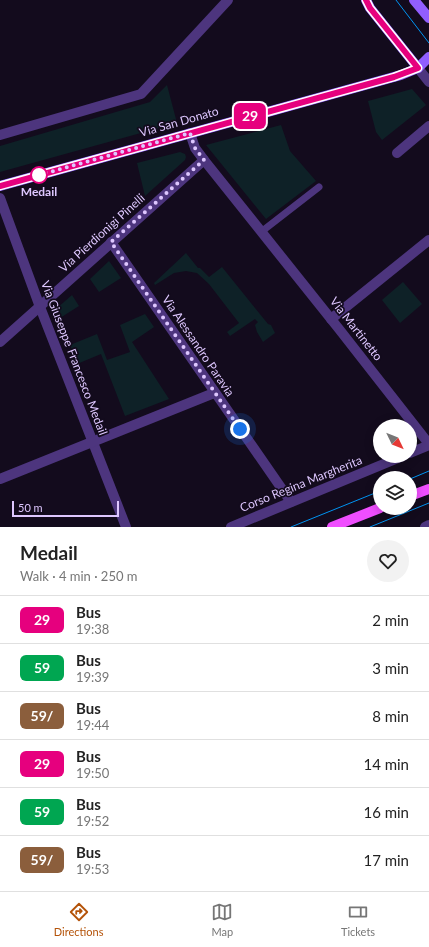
<!DOCTYPE html>
<html lang="en">
<head>
<meta charset="utf-8">
<style>
	body { margin:0; font-family:Lato,sans-serif; background:#f2f2f2; color:#222; height:100vh; display:flex; flex-direction:column; font-size:15px; white-space:nowrap }
	* { box-sizing:border-box; margin:0 }
	p { font-size:13px; color:#767676 }
	.icon { flex:none; width:22px; height:22px; fill:none; stroke:currentColor; stroke-width:2; stroke-linecap:round; stroke-linejoin:round }
	.map { position:relative; height:527px; overflow:hidden }
	.details { display:flex; flex-direction:column; background:#fff; flex:1 }
	.details>* { flex:none }
	.badge { padding:0 8px; border-radius:6px; font-size:14px; line-height:26px }
	.needle { width:26px; rotate:133deg }
	.controls { position:absolute; left:373px; top:419px; display:grid; gap:8px }
	.controls a { display:grid; place-items:center; width:44px; height:44px; border-radius:50%; background:#fff; box-shadow:0 2px 10px #0003; font-size:20px }
	.scale { position:absolute; left:12px; bottom:10px; width:107px; box-sizing:border-box; padding-left:4px; border:2px solid #dec7ff; border-top:0; font-size:11px; line-height:14px; white-space:nowrap; color:#dec7ff; -webkit-text-stroke:3px #130b1d; paint-order:stroke }
	.you { position:absolute; width:20px; height:20px; margin:-10px; border:3px solid #fff; border-radius:50%; background:#1a73e8; box-shadow:0 0 0 6px #1a73e833 }
	.map>.badge { position:absolute; translate:-50% -50%; box-shadow:0 0 0 2px #fff }
	.round { display:grid; place-items:center; flex:none; width:42px; height:42px; border-radius:21px; background:#f2f2f2 }
	.head { display:flex; align-items:center; justify-content:space-between; height:68px; padding:0 20px }
	h1 { font-size:19px; font-weight:700; line-height:30px }
	ul { padding:0; list-style:none }
	li { display:flex; align-items:center; gap:12px; height:48px; padding:0 20px; border-top:1px solid #e0e0e0 }
	li div { flex:1 }
	li b { display:block; font-size:15px }
	li em { font-style:normal }
	li .badge { min-width:44px; font-weight:700; text-align:center }
	.menu { display:flex; justify-content:space-around; align-items:center; height:56px; border-top:1px solid #e0e0e0; background:#fff; font-size:11px; color:#767676 }
	.menu a { display:grid; justify-items:center; gap:2px }
	.menu .current { color:#b45309 }
	.map>svg:first-child { display:block }
	.green { fill:#0e2127 }
	.lines { fill:none; stroke-linecap:round; stroke-linejoin:round }
	.lane { stroke:#4d357e; stroke-width:7 }
	.street { stroke:#4d357e; stroke-width:10 }
	.secondary { stroke:#915eff; stroke-width:10 }
	.primary { stroke:#f04eff; stroke-width:10 }
	.tram { stroke:#0094f2; stroke-width:1 }
	.line-casing { stroke:#fff; stroke-width:9 }
	.line { stroke:#e6007e; stroke-width:6 }
	.walk { stroke:#dec7ff; stroke-width:4; stroke-dasharray:0 7.2 }
	.stop-dot { fill:#fff; stroke:#e6007e; stroke-width:2 }
	.labels { text-anchor:middle; stroke-width:3.5; stroke-linejoin:round; paint-order:stroke }
	.street-label { font-size:12px; fill:#dec7ff; stroke:#130b1d }
	.stop-label { font-size:12px; font-weight:bold; fill:#dec7ff; stroke:#130b1d }
</style>
</head>
<body>
<div class="map">
<svg width="429" height="527" viewBox="0 0 429 527">
	<rect width="100%" height="100%" fill="#130b1d"/>
	<g class="green">
		<path d="M 167,85 L 177,123 L 0,172 L 0,146 L 150,102 Z"/>
		<path d="M 412,89 L 426,105 L 382,140 L 376,132 L 368,101 Z"/>
		<path d="M 281,125 L 290,151 L 316,181 L 266,219 L 206,145 Z"/>
		<path d="M 180,152 L 185,154 L 186,157 L 185,160 L 145,196 L 137,163 Z"/>
		<path d="M 186,253 L 198,268 L 200,268 L 209,277 L 222,267 L 268,324 L 271,325 L 275,333 L 263,342 L 257,332 L 255,325 L 258,322 L 255,319 L 230,336 L 227,332 L 239,323 L 209,284 L 197,273 L 186,271 L 174,273 L 155,285 L 154,283 Z"/>
		<path d="M 109,261 L 121,278 L 99,292 L 90,279 Z"/>
		<path d="M 403,282 L 422,304 L 400,323 L 382,300 Z"/>
		<path d="M 72,295 L 79,306 L 60,318 L 56,309 Z"/>
		<path d="M 145,314 L 154,327 L 132,342 L 169,399 L 125,416 L 101,354 L 77,364 L 70,345 L 97,334 L 107,360 L 130,352 L 120,325 Z"/>
	</g>
	<g class="lines">
		<path class="lane" d="M 261,232 L 319,187"/>
		<g class="street">
			<path d="M 418,68 L 429,82"/>
			<path d="M 190,133 L 195,148 L 204,160 L 339,329 L 429,444"/>
			<path d="M 0,135 L 141,94 L 228,0"/>
			<path d="M 397,153 L 429,126"/>
			<path d="M 0,198 L 40,307 L 126,527"/>
			<path d="M 111,242 L 291,502"/>
			<path d="M 331,319 L 429,240"/>
			<path d="M 0,342 L 204,160"/>
			<path d="M 410,453 L 429,445"/>
			<path d="M 0,479 L 214,393"/>
			<path d="M 231,527 L 403,456"/>
			<path d="M 425,527 L 429,525"/>
		</g>
		<g class="secondary">
			<path d="M 366,0 L 370,8 L 418,68"/>
			<path d="M 414,0 L 429,18"/>
			<path d="M 0,186 L 401,75 L 418,68 L 429,57"/>
		</g>
		<g class="primary">
			<path d="M 410,496 L 429,489"/>
			<path d="M 332,527 L 380,508"/>
		</g>
		<g class="tram">
			<path d="M 396,0 L 429,43"/>
			<path d="M 410,479 L 429,471"/>
			<path d="M 291,527 L 380,491"/>
			<path d="M 370,527 L 429,503"/>
		</g>
	</g>
	<g class="lines">
		<defs>
			<path id="line" d="M 0,186 L 394,77 L 418,68 L 370,8 L 366,0"/>
		</defs>
		<use href="#line" class="line-casing"/>
		<use href="#line" class="line"/>
		<path class="walk" d="M 39,175 L 190,133 L 195,148 L 204,160 L 111,242 L 240,429"/>
	</g>
	<circle class="stop-dot" cx="39" cy="175" r="8"/>
	<g class="labels">
		<g class="street-label">
			<text transform="translate(179 122) rotate(-16)" y="4">Via San Donato</text>
			<text transform="translate(102 233) rotate(-42)" y="4">Via Pierdionigi Pinelli</text>
			<text transform="translate(356 329) rotate(52)" y="4">Via Martinetto</text>
			<text transform="translate(198 346) rotate(56)" y="4">Via Alessandro Paravia</text>
			<text transform="translate(74 358) rotate(69)" y="4">Via Giuseppe Francesco Medail</text>
			<text transform="translate(301 484) rotate(-22)" y="4">Corso Regina Margherita</text>
		</g>
		<g class="stop-label">
			<text x="39" y="196">Medail</text>
		</g>
	</g>
</svg>
<div class="controls">
<a><svg class="needle" viewBox="-14 -14 28 28"><path d="M0-13l5 13h-10z" fill="#e53935"/><path d="M0 13l5-13h-10z" fill="#767676"/></svg></a>
<a><svg class="icon" aria-label="layers" viewBox="0 0 24 24"><path d="M12 4l9 5-9 5-9-5zM3 14l9 5 9-5"/></svg></a>
</div>
<div class="scale">50 m</div>
<div class="you" style="left:240px;top:429px"></div>
<b class="badge" style="left:250px;top:116px;background:#e6007e;color:#fff">29</b>
</div>
<section class="details">
<div class="head"><div><h1>Medail</h1><p>Walk · 4 min · 250 m</p></div><a class="round"><svg class="icon" aria-label="heart" viewBox="0 0 24 24"><path d="M12 20l-8-8c-3-5 5-10 8-4 3-6 11-1 8 4z"/></svg></a></div>
<ul>
<li><span class="badge" style="background:#e6007e;color:#fff">29</span><div><b>Bus</b><p>19:38</p></div><em>2 min</em></li>
<li><span class="badge" style="background:#00a651;color:#fff">59</span><div><b>Bus</b><p>19:39</p></div><em>3 min</em></li>
<li><span class="badge" style="background:#8b5e3c;color:#fff">59/</span><div><b>Bus</b><p>19:44</p></div><em>8 min</em></li>
<li><span class="badge" style="background:#e6007e;color:#fff">29</span><div><b>Bus</b><p>19:50</p></div><em>14 min</em></li>
<li><span class="badge" style="background:#00a651;color:#fff">59</span><div><b>Bus</b><p>19:52</p></div><em>16 min</em></li>
<li><span class="badge" style="background:#8b5e3c;color:#fff">59/</span><div><b>Bus</b><p>19:53</p></div><em>17 min</em></li>
</ul>
</section>
<nav class="menu">
<a class="current"><svg class="icon" aria-label="directions" viewBox="0 0 24 24"><path d="M12 3l9 9-9 9-9-9zM9 14v-3h6M13 9l2 2-2 2"/></svg>Directions</a>
<a><svg class="icon" aria-label="map" viewBox="0 0 24 24"><path d="M3 6l6-2 6 2 6-2v14l-6 2-6-2-6 2zM9 4v14M15 6v14"/></svg>Map</a>
<a><svg class="icon" aria-label="tickets" viewBox="0 0 24 24"><path d="M3 7h18v10H3zM15 7v10"/></svg>Tickets</a>
</nav>
</body>
</html>
